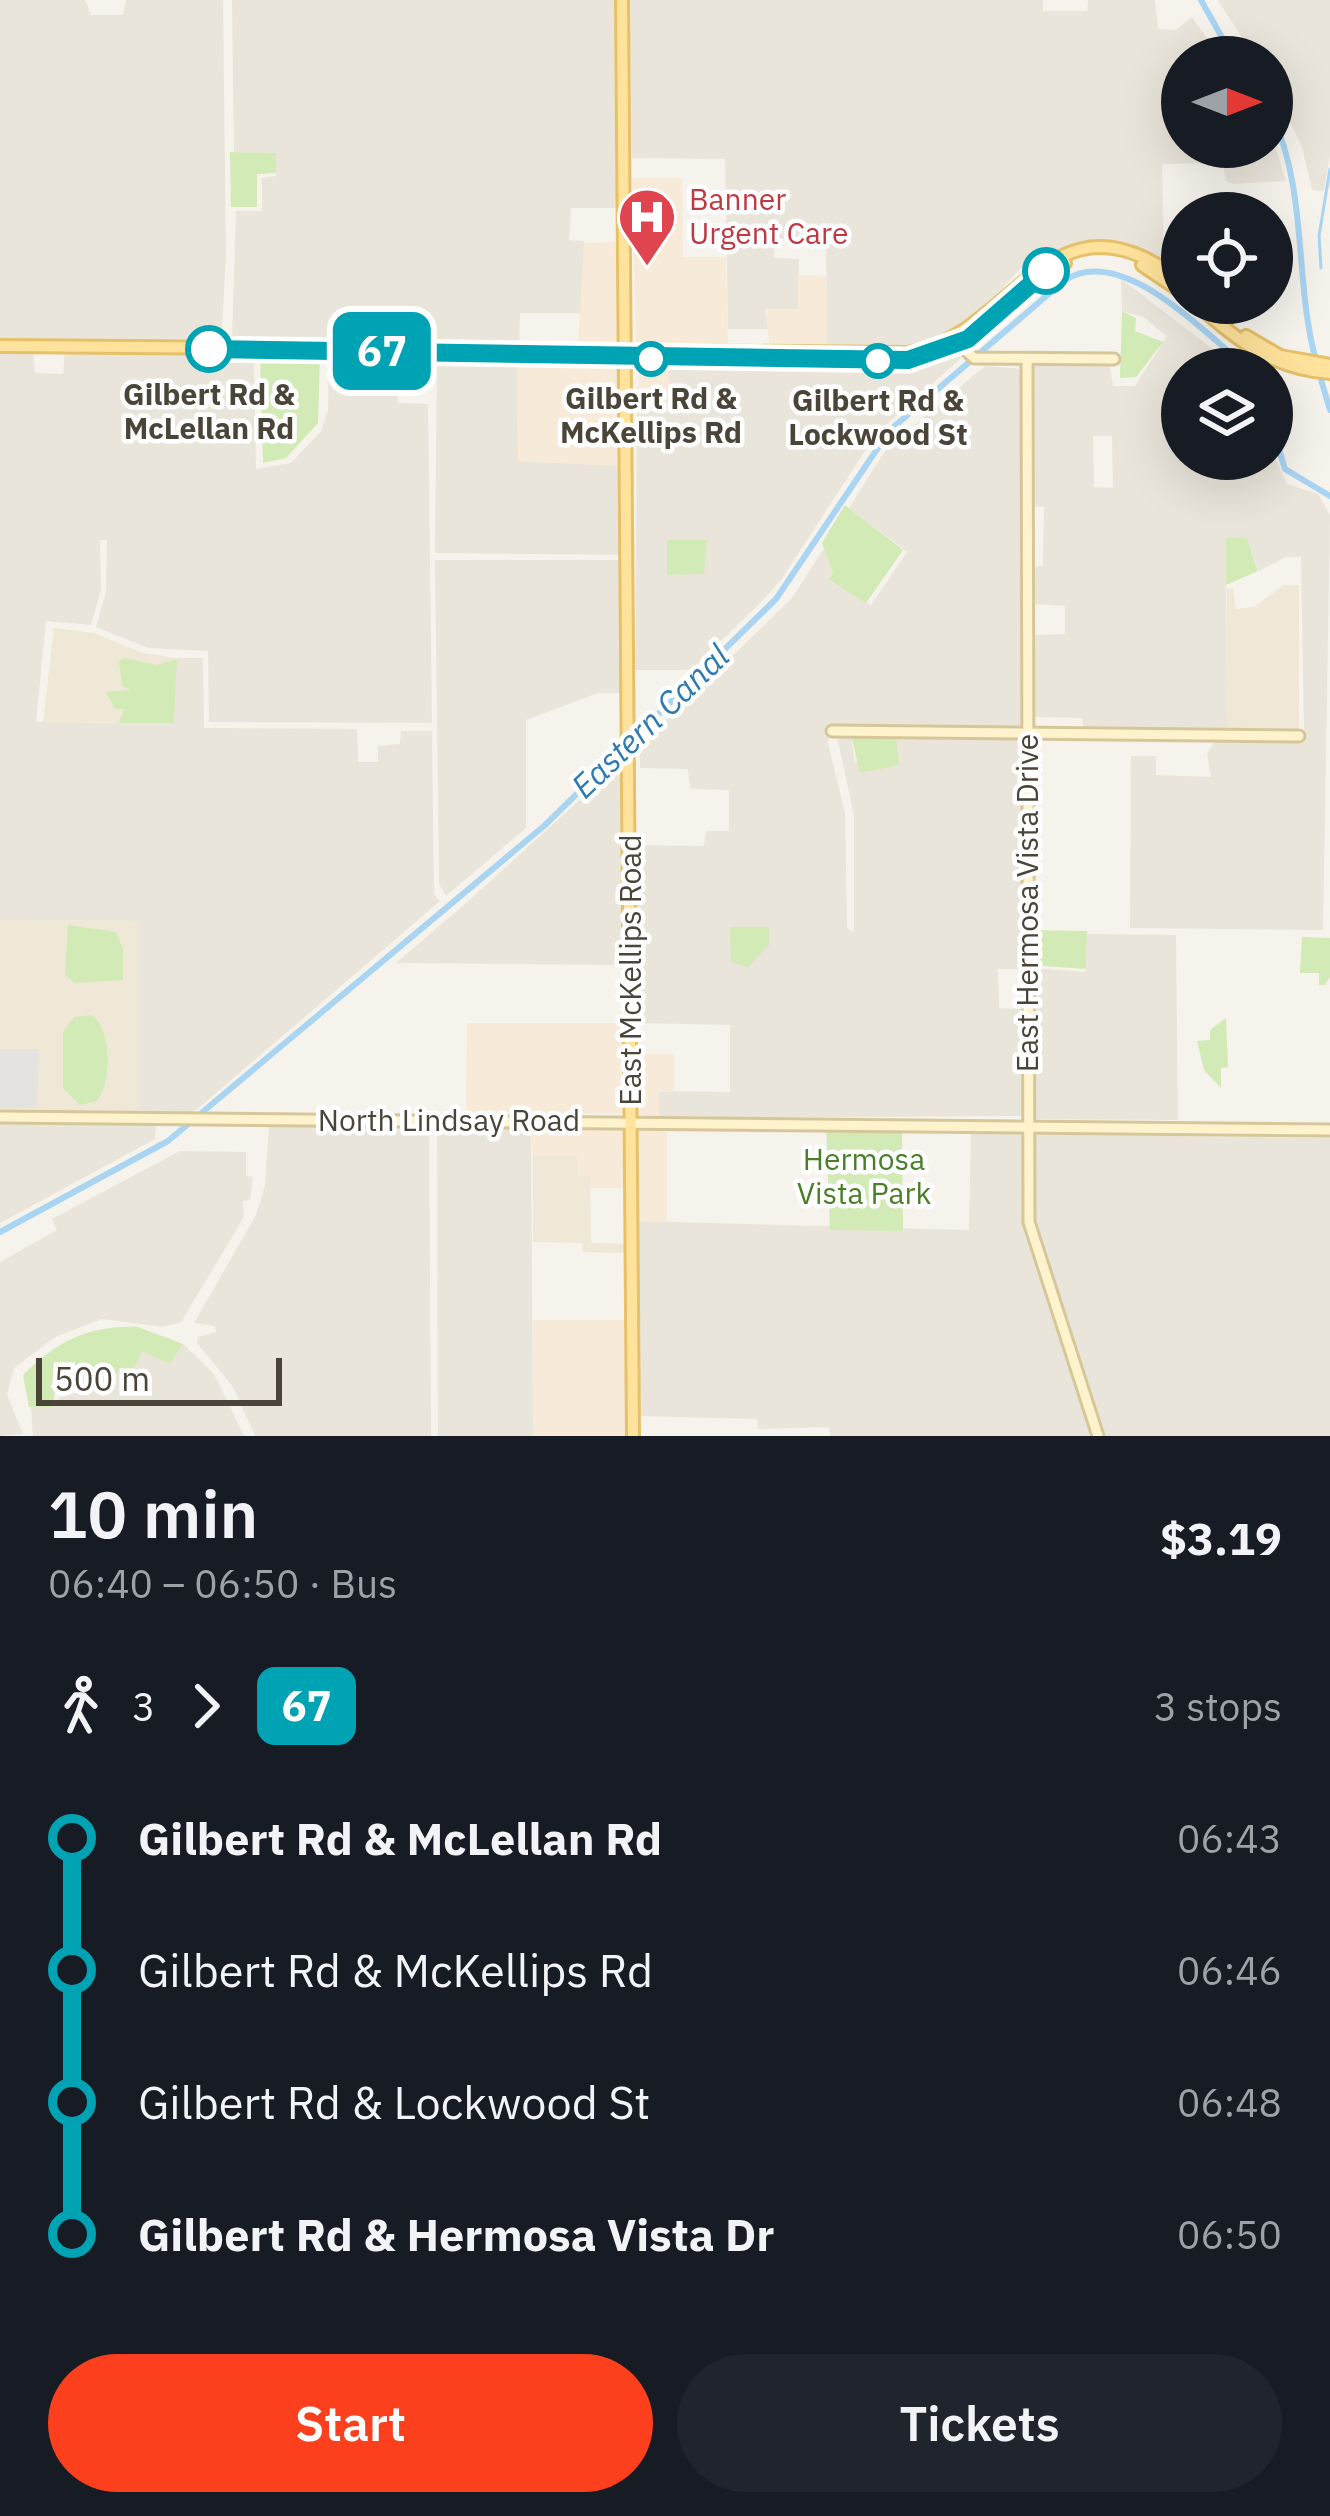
<!DOCTYPE html>
<html lang="en">
<head>
<meta charset="utf-8">
<style>
	body { margin:0; font-family:"IBM Plex Sans",sans-serif; background:#20242c; color:#f1f3f6; height:100vh; display:flex; flex-direction:column; font-size:45px; white-space:nowrap }
	* { box-sizing:border-box; margin:0 }
	p { font-size:39px; color:#9ea1a6 }
	.icon { flex:none; width:66px; height:66px; fill:none; stroke:currentColor; stroke-width:2; stroke-linecap:round; stroke-linejoin:round }
	.map { position:relative; height:1436px; overflow:hidden }
	.details { display:flex; flex-direction:column; background:#171b24; flex:1 }
	.details>* { flex:none }
	.badge { padding:0 24px; border-radius:18px; font-size:42px; line-height:78px }
	.needle { width:78px; rotate:90deg }
	.tools { position:absolute; left:1161px; top:36px; display:grid; gap:24px }
	.tools a { display:grid; place-items:center; width:132px; height:132px; border-radius:50%; background:#171b24; box-shadow:0 12px 48px #0002; font-size:60px }
	.scale { position:absolute; left:36px; bottom:30px; width:246px; box-sizing:border-box; padding-left:12px; border:6px solid #4b4439; border-top:0; font-size:33px; line-height:42px; white-space:nowrap; color:#4b4439; -webkit-text-stroke:9px #fff; paint-order:stroke }
	.map>.badge { position:absolute; translate:-50% -50%; box-shadow:0 0 0 6px #fff }
	.legs { display:flex; align-items:center; gap:18px; height:132px; padding:0 48px; font-size:39px }
	.legs p { margin-inline-start:auto }
	.headline { display:flex; align-items:center; justify-content:space-between; height:204px; padding:0 48px }
	h1 { font-size:66px; font-weight:600; line-height:90px }
	.cta { display:flex; gap:24px; margin-top:auto; padding:24px 48px }
	.cta a { flex:1; height:138px; border-radius:72px; background:#fc3f1d; color:#fff; font-size:48px; font-weight:600; line-height:138px; text-align:center }
	.cta a+a { background:#20242c; color:#f1f3f6 }
	ul { padding:0 48px; list-style:none }
	li { display:flex; align-items:center; gap:42px; height:132px; font-size:45px }
	li i { display:grid; place-items:center; width:18px; height:100%; margin:0 15px; background:currentColor }
	li i::after { content:''; width:30px; height:30px; margin:-15px; border:9px solid; border-radius:50%; background:#171b24 }
	li p { margin-inline-start:auto }
	li:first-child i { background:linear-gradient(#0000 50%,currentColor 0) }
	li:last-child i { background:linear-gradient(currentColor 50%,#0000 0) }
	.map>svg:first-child { display:block }
	.residential { fill:#eae5da; fill-rule:evenodd }
	.commercial { fill:#f7ead8 }
	.education { fill:#efe8d6 }
	.green { fill:#d2eab5 }
	.parking { fill:#e5e3e0 }
	.lines { fill:none; stroke-linecap:round; stroke-linejoin:round }
	.stream { stroke:#a9d4f2; stroke-width:3 }
	.canal { stroke:#a9d4f2; stroke-width:6 }
	.secondary-casing { stroke:#d6c79b; stroke-width:15 }
	.primary-casing { stroke:#e6c16a; stroke-width:16 }
	.secondary { stroke:#fff3cd; stroke-width:9 }
	.primary { stroke:#ffe39c; stroke-width:10 }
	.line-1-casing { stroke:#fff; stroke-width:27 }
	.line-1 { stroke:#00a3b4; stroke-width:18 }
	.stop-1-dot { fill:#fff; stroke:#00a3b4; stroke-width:6 }
	.labels { text-anchor:middle; stroke-width:9; stroke-linejoin:round; paint-order:stroke }
	.health-label { font-size:30px; fill:#be3a42; stroke:#fff; text-anchor:start }
	.stop-label { font-size:30px; font-weight:bold; fill:#4b4439; stroke:#fff }
	.street-label { font-size:30px; fill:#4b4439; stroke:#fff }
	.park-label { font-size:30px; fill:#4a7f2a; stroke:#fff }
	.water-label { font-size:33px; font-style:italic; fill:#2e7ab2; stroke:#fff }
</style>
</head>
<body>
<div class="map">
<svg width="1330" height="1436" viewBox="0 0 1330 1436">
	<rect width="100%" height="100%" fill="#f6f3ec"/>
	<g class="residential">
		<path d="M 0,0 L 85,0 L 91,15 L 123,15 L 126,0 L 223,0 L 226,257 L 221,343 L 0,341 Z"/>
		<path d="M 232,0 L 616,0 L 619,208 L 571,208 L 569,240 L 584,241 L 584,313 L 520,313 L 519,345 L 232,342 L 236,211 L 262,211 L 262,178 L 276,176 L 276,154 L 234,152 Z"/>
		<path d="M 629,0 L 1043,0 L 1043,11 L 1087,11 L 1088,0 L 1155,0 L 1158,29 L 1176,30 L 1192,17 L 1220,57 L 1182,57 L 1182,147 L 1272,147 L 1272,136 L 1286,181 L 1233,184 L 1226,181 L 1223,163 L 1162,164 L 1164,261 L 1115,245 L 1071,247 L 1019,270 L 970,324 L 927,345 L 895,350 L 827,346 L 826,241 L 775,238 L 774,258 L 799,259 L 798,309 L 765,309 L 768,329 L 728,329 L 725,159 L 632,158 Z"/>
		<path d="M 1218,0 L 1330,0 L 1330,154 L 1324,191 L 1312,190 L 1302,147 L 1272,85 L 1272,57 L 1254,57 Z"/>
		<path d="M 1121,279 L 1239,369 L 1182,369 L 1182,459 L 1272,459 L 1272,451 L 1287,484 L 1318,494 L 1330,515 L 1323,930 L 1130,928 L 1131,756 L 1156,756 L 1156,775 L 1211,777 L 1207,754 L 1215,741 L 1304,736 L 1301,557 L 1286,557 L 1259,571 L 1247,538 L 1226,538 L 1227,731 L 1083,728 L 1082,718 L 1033,717 L 1032,635 L 1065,634 L 1065,606 L 1033,604 L 1034,567 L 1043,566 L 1044,507 L 1033,506 L 1034,365 L 1109,362 L 1113,386 L 1135,386 L 1167,336 L 1143,317 L 1122,311 ZM 1093,436 L 1112,436 L 1113,488 L 1094,487 Z"/>
		<path d="M 0,350 L 33,351 L 35,373 L 63,374 L 65,351 L 254,354 L 256,469 L 291,463 L 321,431 L 328,411 L 329,356 L 398,356 L 398,403 L 428,404 L 432,723 L 209,722 L 208,651 L 148,648 L 96,627 L 106,592 L 107,540 L 100,540 L 101,590 L 91,625 L 46,621 L 36,722 L 174,723 L 177,658 L 203,658 L 204,728 L 357,729 L 358,762 L 378,762 L 378,746 L 400,744 L 401,731 L 432,731 L 434,894 L 440,901 L 194,1112 L 138,1112 L 137,921 L 0,920 Z"/>
		<path d="M 953,352 L 961,358 L 876,434 L 781,580 L 758,605 L 691,670 L 635,670 L 637,412 L 669,412 L 669,362 L 905,363 Z"/>
		<path d="M 437,356 L 517,359 L 518,461 L 622,466 L 623,555 L 435,553 Z"/>
		<path d="M 985,366 L 1023,369 L 1023,727 L 829,726 L 828,743 L 845,813 L 847,928 L 854,932 L 854,816 L 837,736 L 851,735 L 855,763 L 896,736 L 1023,739 L 1024,969 L 998,969 L 999,1008 L 1023,1009 L 1023,1116 L 659,1118 L 659,1091 L 730,1092 L 730,1025 L 636,1023 L 636,845 L 704,846 L 706,831 L 729,831 L 729,790 L 690,789 L 688,769 L 640,768 L 640,746 L 792,598 L 826,545 L 833,573 L 830,581 L 871,605 L 907,552 L 849,508 L 887,448 Z"/>
		<path d="M 435,560 L 624,560 L 625,693 L 598,693 L 526,720 L 526,828 L 446,896 L 439,884 Z"/>
		<path d="M 626,758 L 625,965 L 396,963 L 464,905 Z"/>
		<path d="M 1087,934 L 1176,935 L 1178,1120 L 1032,1119 L 1032,968 L 1086,972 Z"/>
		<path d="M 0,1123 L 156,1124 L 155,1139 L 0,1223 Z"/>
		<path d="M 269,1126 L 429,1127 L 431,1436 L 255,1436 L 233,1387 L 197,1343 L 198,1337 L 216,1332 L 215,1326 L 194,1323 L 256,1215 L 265,1186 Z"/>
		<path d="M 531,1126 L 533,1436 L 438,1436 L 437,1127 Z"/>
		<path d="M 971,1133 L 1330,1138 L 1330,1436 L 830,1436 L 829,1427 L 758,1429 L 757,1419 L 638,1416 L 637,1221 L 969,1230 Z"/>
		<path d="M 180,1151 L 246,1152 L 246,1176 L 253,1177 L 250,1200 L 243,1201 L 244,1217 L 181,1322 L 163,1327 L 102,1319 L 55,1337 L 14,1368 L 7,1394 L 23,1434 L 0,1436 L 0,1262 L 57,1230 L 52,1219 Z"/>
		<path d="M 183,1344 L 214,1374 L 244,1436 L 33,1436 L 31,1407 L 58,1406 L 58,1398 L 97,1387 L 104,1374 L 142,1350 L 170,1364 Z"/>
	</g>
	<g class="commercial">
		<path d="M 632,178 L 682,178 L 683,257 L 726,257 L 728,348 L 636,343 Z"/>
		<path d="M 620,242 L 619,343 L 578,346 L 584,243 Z"/>
		<path d="M 798,275 L 826,276 L 827,353 L 770,352 L 766,309 L 798,309 Z"/>
		<path d="M 517,359 L 621,365 L 622,466 L 518,461 Z"/>
		<path d="M 640,362 L 669,362 L 670,412 L 637,412 Z"/>
		<path d="M 467,1023 L 624,1023 L 622,1113 L 466,1116 Z"/>
		<path d="M 636,1054 L 674,1054 L 674,1092 L 659,1092 L 659,1118 L 636,1114 Z"/>
		<path d="M 531,1126 L 624,1128 L 626,1188 L 590,1188 L 590,1176 L 577,1176 L 576,1157 L 533,1156 Z"/>
		<path d="M 641,1127 L 667,1127 L 667,1222 L 637,1221 L 636,1131 Z"/>
		<rect x="533" y="1320" width="93" height="116"/>
	</g>
	<g class="education">
		<path d="M 1284,585 L 1299,585 L 1299,736 L 1227,736 L 1227,589 L 1233,588 L 1236,609 L 1254,607 Z"/>
		<path d="M 54,628 L 94,633 L 143,653 L 177,658 L 174,723 L 43,722 Z"/>
		<path d="M 0,920 L 138,921 L 138,1112 L 0,1111 Z"/>
		<path d="M 533,1156 L 577,1156 L 577,1176 L 590,1176 L 591,1243 L 625,1244 L 624,1253 L 583,1252 L 582,1243 L 533,1242 Z"/>
	</g>
	<g class="green">
		<path d="M 230,152 L 276,153 L 276,173 L 257,174 L 257,207 L 231,207 Z"/>
		<path d="M 1122,311 L 1136,318 L 1135,331 L 1163,342 L 1136,377 L 1120,378 Z"/>
		<path d="M 320,356 L 318,423 L 286,458 L 263,463 L 260,357 Z"/>
		<path d="M 845,505 L 903,550 L 866,603 L 829,580 L 833,573 L 822,543 Z"/>
		<path d="M 1226,538 L 1247,538 L 1258,571 L 1226,585 Z"/>
		<path d="M 667,540 L 707,540 L 704,574 L 667,575 Z"/>
		<path d="M 124,658 L 157,665 L 177,659 L 174,723 L 119,723 L 124,709 L 115,709 L 106,692 L 131,690 L 122,686 L 119,661 Z"/>
		<path d="M 851,735 L 896,736 L 899,765 L 860,773 Z"/>
		<path d="M 68,925 L 116,932 L 123,949 L 123,980 L 74,983 L 65,974 Z"/>
		<path d="M 730,927 L 769,927 L 769,945 L 748,967 L 731,962 Z"/>
		<path d="M 1027,930 L 1087,931 L 1086,969 L 1028,965 Z"/>
		<path d="M 1302,937 L 1330,938 L 1330,977 L 1325,985 L 1319,985 L 1319,973 L 1300,973 Z"/>
		<path d="M 92,1015 C 112,1031 112,1081 97,1101 L 80,1105 L 63,1088 L 63,1032 L 74,1017 Z"/>
		<path d="M 1226,1018 L 1228,1067 L 1221,1068 L 1221,1088 L 1204,1070 L 1197,1041 L 1210,1040 L 1210,1030 Z"/>
		<path d="M 826,1124 L 902,1125 L 903,1231 L 830,1230 Z"/>
		<path d="M 138,1327 L 183,1344 L 170,1364 L 142,1351 L 133,1371 L 104,1374 L 101,1381 L 55,1391 L 53,1407 L 29,1407 L 23,1375 C 56,1342 89,1325 138,1327 Z"/>
	</g>
	<path class="parking" d="M 0,1049 L 39,1049 L 37,1108 L 0,1108 Z"/>
	<g class="lines">
		<path class="stream" d="M 1321,268 L 1319,236 L 1330,169"/>
		<g class="canal">
			<path d="M 1201,0 L 1233,57"/>
			<path d="M 1272,115 C 1308,192 1294,280 1316,361"/>
			<path d="M 1319,373 L 1330,410"/>
			<path d="M 1272,427 L 1285,469 L 1330,496"/>
			<path d="M 0,1232 L 168,1141 L 544,826 L 776,599 L 890,430 L 1065,280 C 1123,243 1204,334 1250,369"/>
		</g>
		<defs>
			<g id="secondary">
				<path d="M 954,339 L 974,358 L 1114,359"/>
				<path d="M 1027,359 L 1029,1222 L 1098,1436"/>
				<path d="M 832,731 L 1299,736"/>
				<path d="M 0,1117 L 1330,1130"/>
			</g>
			<g id="primary">
				<path d="M 622,0 L 633,1436"/>
				<path d="M 1142,265 L 1182,292"/>
				<path d="M 1195,303 C 1238,340 1271,369 1330,373"/>
				<path d="M 1207,303 L 1227,320"/>
				<path d="M 977,332 L 1035,277 L 1065,263"/>
				<path d="M 1246,336 L 1280,356 L 1330,365"/>
				<path d="M 0,346 L 908,353 C 1014,337 1051,178 1182,282"/>
				<path d="M 534,355 L 894,361 L 946,350"/>
			</g>
		</defs>
		<use href="#secondary" class="secondary-casing"/>
		<use href="#primary" class="primary-casing"/>
		<use href="#secondary" class="secondary"/>
		<use href="#primary" class="primary"/>
	</g>
	<g class="lines">
		<defs>
			<path id="line-1" d="M 209,349 L 908,360 L 968,339 L 1046,271"/>
		</defs>
		<use href="#line-1" class="line-1-casing"/>
		<use href="#line-1" class="line-1"/>
	</g>
	<defs>
		<symbol id="hospital-pin" viewBox="-11 -11 22 30"><path d="M0 17L-7.5 6A9.5 9.5 0 1 1 7.5 6Z" fill="#e0444e" stroke="#fff"/><path d="M-5-5h3v3.5h4V-5h3V5h-3V1.5h-4V5h-3Z" fill="#fff"/></symbol>
	</defs>
	<g fill-rule="evenodd">
		<use href="#hospital-pin" x="614" y="184" width="66" height="90"/>
	</g>
	<g class="stop-1-dot">
		<circle cx="1046" cy="271" r="21"/>
		<circle cx="209" cy="349" r="21"/>
		<circle cx="651" cy="359" r="15"/>
		<circle cx="878" cy="361" r="15"/>
	</g>
	<g class="labels">
		<g class="health-label">
			<text x="689" y="210">Banner<tspan x="689" dy="34">Urgent Care</tspan></text>
		</g>
		<g class="stop-label">
			<text x="209" y="405">Gilbert Rd &amp;<tspan x="209" dy="34">McLellan Rd</tspan></text>
			<text x="651" y="409">Gilbert Rd &amp;<tspan x="651" dy="34">McKellips Rd</tspan></text>
			<text x="878" y="411">Gilbert Rd &amp;<tspan x="878" dy="34">Lockwood St</tspan></text>
		</g>
		<g class="street-label">
			<text transform="translate(1028 903) rotate(-90)" y="10">East Hermosa Vista Drive</text>
			<text transform="translate(631 970) rotate(-90)" y="10">East McKellips Road</text>
			<text x="449" y="1131">North Lindsay Road</text>
		</g>
		<g class="park-label">
			<text x="864" y="1170">Hermosa<tspan x="864" dy="34">Vista Park</tspan></text>
		</g>
		<g class="water-label">
			<text transform="translate(650 721) rotate(-44)" y="12">Eastern Canal</text>
		</g>
	</g>
</svg>
<div class="tools">
<a><svg class="needle" viewBox="-14 -14 28 28"><path d="M0-13l5 13h-10z" fill="#e53935"/><path d="M0 13l5-13h-10z" fill="#9ea1a6"/></svg></a>
<a><svg class="icon" aria-label="locate" viewBox="0 0 24 24"><circle cx="12" cy="12" r="6"/><path d="M12 2v4M12 18v4M2 12h4M18 12h4"/></svg></a>
<a><svg class="icon" aria-label="layers" viewBox="0 0 24 24"><path d="M12 4l9 5-9 5-9-5zM3 14l9 5 9-5"/></svg></a>
</div>
<div class="scale">500 m</div>
<b class="badge" style="left:382px;top:351px;background:#00a3b4;color:#fff">67</b>
</div>
<section class="details">
<div class="headline"><div><h1>10 min</h1><p>06:40 – 06:50 · Bus</p></div><b>$3.19</b></div>
<div class="legs"><svg class="icon" aria-label="walk" viewBox="0 0 24 24"><circle cx="13" cy="4" r="2"/><path d="M13 8l-2 6 4 7M11 14l-3 7M7 12l3-4h3l4 4"/></svg>3<svg class="icon" aria-label="forward" viewBox="0 0 24 24"><path d="M9 5l7 7-7 7"/></svg><b class="badge" style="background:#00a3b4;color:#fff">67</b><p>3 stops</p></div>
<ul>
<li><i style="color:#00a3b4"></i><b>Gilbert Rd &amp; McLellan Rd</b><p>06:43</p></li>
<li><i style="color:#00a3b4"></i><span>Gilbert Rd &amp; McKellips Rd</span><p>06:46</p></li>
<li><i style="color:#00a3b4"></i><span>Gilbert Rd &amp; Lockwood St</span><p>06:48</p></li>
<li><i style="color:#00a3b4"></i><b>Gilbert Rd &amp; Hermosa Vista Dr</b><p>06:50</p></li>
</ul>
<div class="cta"><a>Start</a><a>Tickets</a></div>
</section>
</body>
</html>
